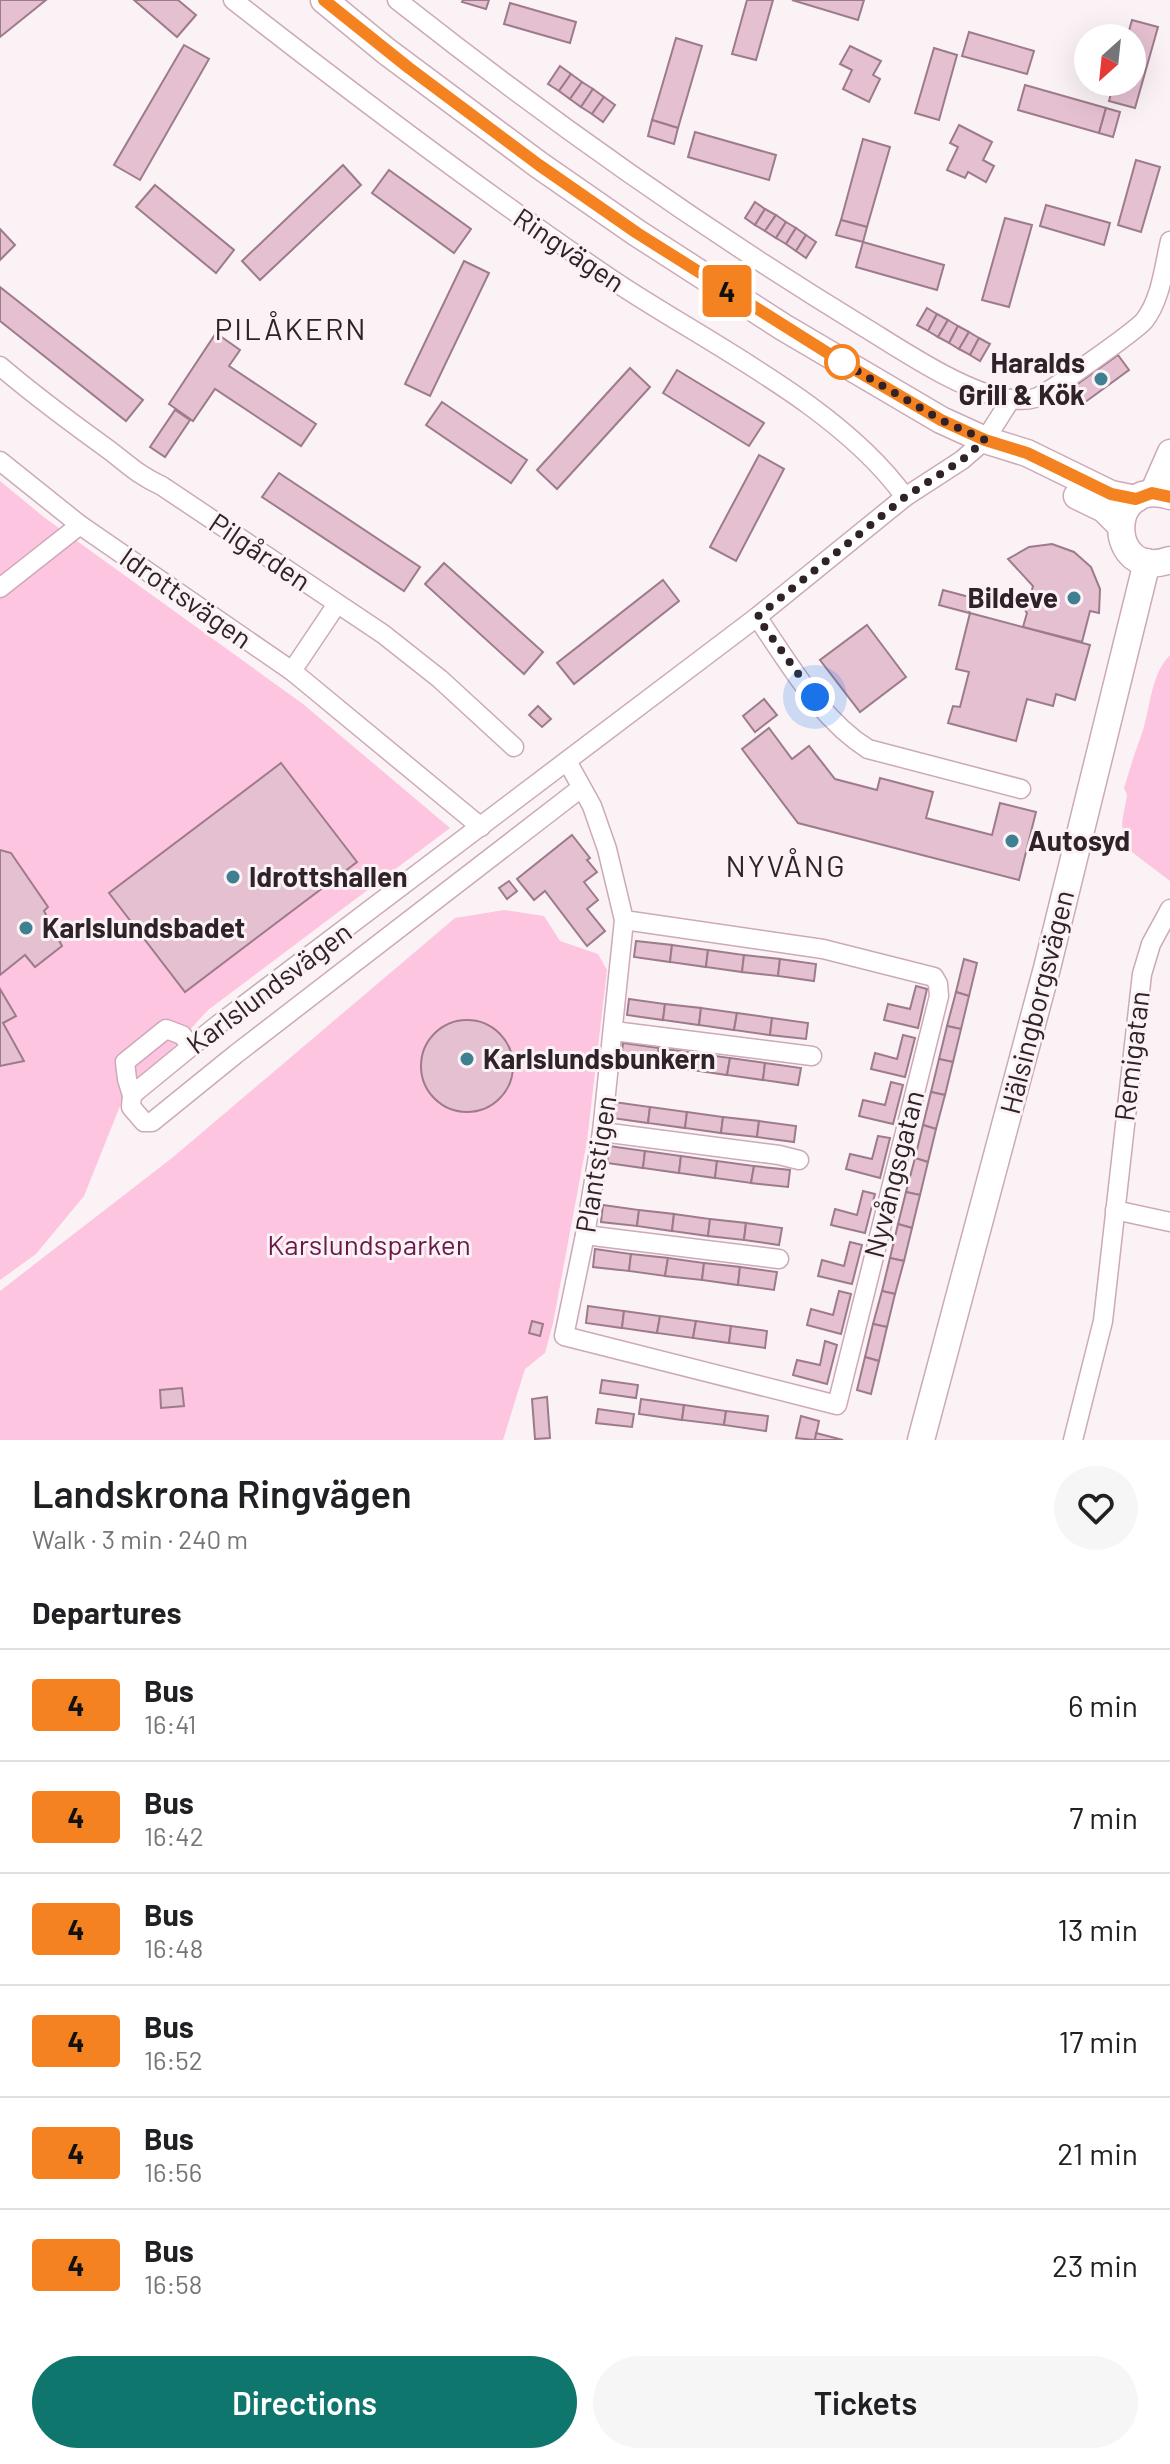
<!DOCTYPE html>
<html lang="en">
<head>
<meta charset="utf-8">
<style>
	body { margin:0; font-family:Barlow,sans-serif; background:#f6f6f6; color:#202124; height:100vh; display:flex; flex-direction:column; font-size:30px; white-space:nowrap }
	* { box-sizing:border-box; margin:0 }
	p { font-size:26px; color:#757577 }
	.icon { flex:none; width:44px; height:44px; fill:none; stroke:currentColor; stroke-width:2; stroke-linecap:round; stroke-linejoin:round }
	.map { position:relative; height:1440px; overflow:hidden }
	.details { display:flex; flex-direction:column; background:#fff; flex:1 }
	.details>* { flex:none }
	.badge { padding:0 16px; border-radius:6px; font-size:28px; line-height:52px }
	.needle { width:52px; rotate:207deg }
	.buttons { position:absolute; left:1074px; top:24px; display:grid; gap:16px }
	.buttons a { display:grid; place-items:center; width:72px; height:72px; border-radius:50%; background:#fff; box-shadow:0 8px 32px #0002; font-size:40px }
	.you { position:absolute; width:40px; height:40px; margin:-20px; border:6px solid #fff; border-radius:50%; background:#1a73e8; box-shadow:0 0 0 12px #1a73e833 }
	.map>.badge { position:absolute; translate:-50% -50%; box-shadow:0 0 0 4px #fff }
	h2 { padding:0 32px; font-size:30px; line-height:72px }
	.round { display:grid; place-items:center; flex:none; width:84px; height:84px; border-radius:42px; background:#f6f6f6 }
	.headline { display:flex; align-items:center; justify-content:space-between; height:136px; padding:0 32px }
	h1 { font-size:38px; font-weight:600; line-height:60px }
	.cta { display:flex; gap:16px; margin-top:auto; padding:16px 32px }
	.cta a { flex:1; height:92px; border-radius:48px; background:#0f766e; color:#fff; font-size:32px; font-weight:600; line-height:92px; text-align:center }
	.cta a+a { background:#f6f6f6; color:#202124 }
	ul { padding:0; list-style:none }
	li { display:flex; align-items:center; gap:24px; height:112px; padding:0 32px; border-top:2px solid #e0e0e0 }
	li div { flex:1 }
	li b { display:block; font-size:30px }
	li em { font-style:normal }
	li .badge { min-width:88px; font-weight:700; text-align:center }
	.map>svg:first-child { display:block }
	.green { fill:#fec5e0 }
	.building { fill:#e5c0d1; stroke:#9d7b8b; stroke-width:2 }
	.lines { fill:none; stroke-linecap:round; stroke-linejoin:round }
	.minor-casing { stroke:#cda9b9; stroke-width:21 }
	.tertiary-casing { stroke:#cda9b9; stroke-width:27 }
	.secondary-casing { stroke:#cda9b9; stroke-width:29 }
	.minor { stroke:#fff; stroke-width:18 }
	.tertiary { stroke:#fff; stroke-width:24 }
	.secondary { stroke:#fff; stroke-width:26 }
	.line-casing { stroke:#fff; stroke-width:18 }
	.line { stroke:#f58220; stroke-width:12 }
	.walk { stroke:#2f2228; stroke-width:8; stroke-dasharray:0 14.4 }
	.stop-dot { fill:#fff; stroke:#f58220; stroke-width:4 }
	.poi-dot { fill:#3e8091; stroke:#faf2f5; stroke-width:3 }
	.labels { text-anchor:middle; stroke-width:6; stroke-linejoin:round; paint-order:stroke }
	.street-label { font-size:28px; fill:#2f2228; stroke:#faf2f5 }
	.poi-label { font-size:28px; font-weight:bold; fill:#2f2228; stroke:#faf2f5; text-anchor:start }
	.park-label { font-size:28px; fill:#6a1749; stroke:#faf2f5 }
	.neighbourhood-label { font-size:30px; letter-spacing:2px; fill:#2f2228; stroke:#faf2f5 }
</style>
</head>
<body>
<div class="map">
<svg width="1170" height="1440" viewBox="0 0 1170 1440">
	<rect width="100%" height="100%" fill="#faf2f5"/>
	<g class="green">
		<path d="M 0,481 L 45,518 L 303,704 L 450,828 L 208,1010 L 120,1106 L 84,1196 L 36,1254 L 0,1280 Z"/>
		<path d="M 1170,655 L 1170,881 L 1124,846 L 1122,822 L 1127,795 L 1124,788 C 1129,772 1134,754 1140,739 C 1151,711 1149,677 1170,655 Z"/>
		<path d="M 504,910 L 544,916 L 560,941 L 598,954 L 607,970 L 587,1141 L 553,1323 L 545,1353 L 525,1369 L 503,1440 L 0,1440 L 0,1291 L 172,1158 L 455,918 Z"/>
	</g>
	<g class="building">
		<path d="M 0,0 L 46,0 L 0,37 Z"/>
		<path d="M 134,0 L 178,0 L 196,15 L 177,37 Z"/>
		<path d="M 463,0 L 489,0 L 486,9 L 462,2 Z"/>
		<path d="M 747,0 L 773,0 L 756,60 L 732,54 Z"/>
		<path d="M 792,0 L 864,0 L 858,20 Z"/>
		<path d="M 510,3 L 576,22 L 570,43 L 504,24 Z"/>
		<path d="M 1132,20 L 1158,27 L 1135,108 L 1109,101 L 1114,82 L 1132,82 L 1132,38 L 1127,38 Z"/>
		<path d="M 969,32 L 1034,51 L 1027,74 L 962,56 Z"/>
		<path d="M 676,38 L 702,46 L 678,128 L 652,120 Z"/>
		<path d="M 184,45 L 209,59 L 140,180 L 114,165 Z"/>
		<path d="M 850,46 L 881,61 L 873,75 L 880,79 L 869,102 L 843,89 L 852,70 L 840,64 Z"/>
		<path d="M 934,48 L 957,55 L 939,120 L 915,113 Z"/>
		<path d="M 560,66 L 571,74 L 559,91 L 548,84 Z"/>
		<path d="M 571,74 L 582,82 L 570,99 L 559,91 Z"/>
		<path d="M 582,82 L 593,89 L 581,107 L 570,99 Z"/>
		<path d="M 1025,85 L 1106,108 L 1099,133 L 1018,110 Z"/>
		<path d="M 593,89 L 604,97 L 592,114 L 581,107 Z"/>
		<path d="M 604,97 L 615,105 L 603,122 L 592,114 Z"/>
		<path d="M 1106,108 L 1120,112 L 1113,137 L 1099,133 Z"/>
		<path d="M 652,120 L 678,128 L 674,144 L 648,136 Z"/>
		<path d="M 959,125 L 992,142 L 983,160 L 994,166 L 986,182 L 968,172 L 965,178 L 947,170 L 958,147 L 950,143 Z"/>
		<path d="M 695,132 L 776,155 L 769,180 L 688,157 Z"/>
		<path d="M 863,139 L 890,147 L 867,227 L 841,220 Z"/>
		<path d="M 1136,160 L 1160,167 L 1141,232 L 1118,225 Z"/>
		<path d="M 343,165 L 361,185 L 260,280 L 242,261 Z"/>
		<path d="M 389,170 L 471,229 L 454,253 L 372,193 Z"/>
		<path d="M 155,185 L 234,250 L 216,273 L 136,207 Z"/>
		<path d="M 755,202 L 765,209 L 755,225 L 745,218 Z"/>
		<path d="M 1046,205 L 1110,223 L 1104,245 L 1040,226 Z"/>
		<path d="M 765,209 L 776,215 L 765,231 L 755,225 Z"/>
		<path d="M 776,215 L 786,222 L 776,238 L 765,231 Z"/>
		<path d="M 1005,218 L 1032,225 L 1009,307 L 982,300 Z"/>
		<path d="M 841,220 L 867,227 L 863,242 L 836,235 Z"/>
		<path d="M 786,222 L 796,228 L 786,244 L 776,238 Z"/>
		<path d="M 796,228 L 806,235 L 796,251 L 786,244 Z"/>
		<path d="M 0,229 L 15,245 L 0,260 Z"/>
		<path d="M 806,235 L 816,242 L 806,258 L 796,251 Z"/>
		<path d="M 863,242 L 944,265 L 937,290 L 856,267 Z"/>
		<path d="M 464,261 L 489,273 L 430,396 L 405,384 Z"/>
		<path d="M 0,287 L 143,400 L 126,421 L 0,321 Z"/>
		<path d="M 927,308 L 937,314 L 928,331 L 917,325 Z"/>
		<path d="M 937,314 L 948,320 L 938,337 L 928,331 Z"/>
		<path d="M 948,320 L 958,326 L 949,343 L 938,337 Z"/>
		<path d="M 958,326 L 969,332 L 959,349 L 949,343 Z"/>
		<path d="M 969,332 L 979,338 L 970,355 L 959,349 Z"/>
		<path d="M 216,333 L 240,350 L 229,366 L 316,424 L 301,446 L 215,389 L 193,421 L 169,404 Z"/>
		<path d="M 979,338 L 990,344 L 980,361 L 970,355 Z"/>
		<path d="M 1118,355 L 1129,370 L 1084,403 L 1072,388 Z"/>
		<path d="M 630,368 L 650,387 L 557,489 L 537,470 Z"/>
		<path d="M 677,370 L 764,423 L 749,446 L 663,393 Z"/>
		<path d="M 442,402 L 527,460 L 511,483 L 426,425 Z"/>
		<path d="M 175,410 L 190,420 L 165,457 L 150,447 Z"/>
		<path d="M 759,455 L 784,469 L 736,561 L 710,547 Z"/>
		<path d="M 279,473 L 420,567 L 404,591 L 262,497 Z"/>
		<path d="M 1052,544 L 1074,552 L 1091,567 L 1100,589 L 1099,613 L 1090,611 L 1082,642 L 1023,627 L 1027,613 L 1022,606 L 1029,601 L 1033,586 L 1008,559 L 1029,547 Z"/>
		<path d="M 444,563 L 543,652 L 524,674 L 425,584 Z"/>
		<path d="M 663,580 L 679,601 L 574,684 L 557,663 Z"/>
		<path d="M 943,590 L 973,598 L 969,613 L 939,605 Z"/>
		<path d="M 970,613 L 1090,645 L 1075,700 L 1056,694 L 1053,706 L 1027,699 L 1016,741 L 948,723 L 953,706 L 960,707 L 969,672 L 956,669 Z"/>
		<path d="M 867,625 L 906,677 L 860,712 L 820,660 Z"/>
		<path d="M 764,699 L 777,715 L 755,732 L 743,716 Z"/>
		<path d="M 538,706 L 551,719 L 542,727 L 529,715 Z"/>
		<path d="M 769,728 L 792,759 L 809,746 L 835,779 L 877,790 L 880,778 L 933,792 L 926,818 L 992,835 L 1000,803 L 1036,812 L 1019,880 L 798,823 L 742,749 Z"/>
		<path d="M 281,763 L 357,862 L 185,992 L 109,893 Z"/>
		<path d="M 572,835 L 590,858 L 587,860 L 597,872 L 584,882 L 598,900 L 587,909 L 605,931 L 587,946 L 545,891 L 534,900 L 517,879 Z"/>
		<path d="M 0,850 L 11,853 L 48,907 L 44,911 L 62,946 L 35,967 L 25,955 L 0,975 Z"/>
		<path d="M 509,881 L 517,891 L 507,899 L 499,888 Z"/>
		<path d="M 636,941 L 672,945 L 670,962 L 634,957 Z"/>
		<path d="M 672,945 L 708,950 L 706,967 L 670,962 Z"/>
		<path d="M 708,950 L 744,955 L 742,972 L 706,967 Z"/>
		<path d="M 744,955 L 780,959 L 778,976 L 742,972 Z"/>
		<path d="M 780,959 L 816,964 L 814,981 L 778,976 Z"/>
		<path d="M 964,959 L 977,963 L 969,996 L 956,992 Z"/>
		<path d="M 916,986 L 927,989 L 918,1028 L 884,1020 L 888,1004 L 910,1009 Z"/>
		<path d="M 0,989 L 16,1016 L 3,1023 L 24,1061 L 0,1066 Z"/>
		<path d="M 956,992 L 969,996 L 961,1029 L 947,1026 Z"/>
		<path d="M 629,999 L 665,1004 L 663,1020 L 627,1015 Z"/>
		<path d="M 665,1004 L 701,1008 L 699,1025 L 663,1020 Z"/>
		<path d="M 701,1008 L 737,1013 L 734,1030 L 699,1025 Z"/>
		<path d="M 737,1013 L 772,1018 L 770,1035 L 734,1030 Z"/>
		<path d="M 772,1018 L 808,1023 L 806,1039 L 770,1035 Z"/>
		<circle cx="467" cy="1066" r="46"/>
		<path d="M 947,1026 L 961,1029 L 953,1062 L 939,1059 Z"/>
		<path d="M 903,1035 L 915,1038 L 905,1077 L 871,1069 L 875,1053 L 897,1059 Z"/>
		<path d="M 623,1043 L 659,1048 L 656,1065 L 621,1060 Z"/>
		<path d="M 659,1048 L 694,1053 L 692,1070 L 656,1065 Z"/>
		<path d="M 694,1053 L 730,1058 L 727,1075 L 692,1070 Z"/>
		<path d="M 730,1058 L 765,1063 L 763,1080 L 727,1075 Z"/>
		<path d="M 939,1059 L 953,1062 L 945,1095 L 931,1092 Z"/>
		<path d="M 765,1063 L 801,1068 L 798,1085 L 763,1080 Z"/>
		<path d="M 891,1082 L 903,1085 L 893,1124 L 859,1116 L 863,1100 L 885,1105 Z"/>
		<path d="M 931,1092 L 945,1095 L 936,1129 L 923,1125 Z"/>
		<path d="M 614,1102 L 650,1107 L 648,1123 L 612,1118 Z"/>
		<path d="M 650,1107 L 687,1112 L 685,1128 L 648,1123 Z"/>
		<path d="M 687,1112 L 723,1117 L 721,1133 L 685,1128 Z"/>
		<path d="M 723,1117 L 759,1121 L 757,1137 L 721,1133 Z"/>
		<path d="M 759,1121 L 796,1126 L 794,1142 L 757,1137 Z"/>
		<path d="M 923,1125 L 936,1129 L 928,1162 L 915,1158 Z"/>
		<path d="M 878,1136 L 890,1138 L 880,1178 L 846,1169 L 850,1154 L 872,1159 Z"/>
		<path d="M 609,1146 L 645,1151 L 643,1168 L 607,1163 Z"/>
		<path d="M 645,1151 L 681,1156 L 679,1173 L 643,1168 Z"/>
		<path d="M 681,1156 L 717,1161 L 715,1178 L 679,1173 Z"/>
		<path d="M 915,1158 L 928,1162 L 920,1195 L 906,1192 Z"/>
		<path d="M 717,1161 L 754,1166 L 751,1183 L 715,1178 Z"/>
		<path d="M 754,1166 L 790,1170 L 788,1187 L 751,1183 Z"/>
		<path d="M 863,1191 L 875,1194 L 865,1233 L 831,1225 L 835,1209 L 857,1215 Z"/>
		<path d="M 906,1192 L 920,1195 L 912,1228 L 898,1224 Z"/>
		<path d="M 603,1205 L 639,1210 L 637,1226 L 601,1222 Z"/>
		<path d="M 639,1210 L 674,1214 L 672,1231 L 637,1226 Z"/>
		<path d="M 674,1214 L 710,1219 L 708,1236 L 672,1231 Z"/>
		<path d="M 710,1219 L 746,1223 L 744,1240 L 708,1236 Z"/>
		<path d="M 746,1223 L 782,1228 L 779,1245 L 744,1240 Z"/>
		<path d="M 898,1224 L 912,1228 L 904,1261 L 890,1258 Z"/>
		<path d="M 850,1242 L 862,1245 L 852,1284 L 818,1276 L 822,1260 L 844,1266 Z"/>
		<path d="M 595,1249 L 631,1254 L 629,1271 L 593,1267 Z"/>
		<path d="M 631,1254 L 668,1258 L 665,1276 L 629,1271 Z"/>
		<path d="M 668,1258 L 704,1263 L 702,1280 L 665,1276 Z"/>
		<path d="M 890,1258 L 904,1261 L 895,1294 L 882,1291 Z"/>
		<path d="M 704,1263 L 740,1267 L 738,1285 L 702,1280 Z"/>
		<path d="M 740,1267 L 777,1272 L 774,1290 L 738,1285 Z"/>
		<path d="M 839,1291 L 851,1294 L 841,1334 L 807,1325 L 811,1309 L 833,1315 Z"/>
		<path d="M 882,1291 L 895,1294 L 887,1327 L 873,1324 Z"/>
		<path d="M 588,1306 L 624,1311 L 622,1328 L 586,1323 Z"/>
		<path d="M 624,1311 L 660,1316 L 657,1333 L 622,1328 Z"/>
		<path d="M 660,1316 L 696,1321 L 693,1338 L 657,1333 Z"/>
		<path d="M 532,1321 L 543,1324 L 540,1336 L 529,1333 Z"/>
		<path d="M 696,1321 L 731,1326 L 729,1343 L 693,1338 Z"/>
		<path d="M 873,1324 L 887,1327 L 879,1361 L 865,1357 Z"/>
		<path d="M 731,1326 L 767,1331 L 765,1348 L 729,1343 Z"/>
		<path d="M 825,1341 L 837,1345 L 827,1384 L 793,1375 L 797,1360 L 820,1365 Z"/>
		<path d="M 865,1357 L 879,1361 L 871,1394 L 857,1390 Z"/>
		<path d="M 602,1380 L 638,1385 L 636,1398 L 600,1393 Z"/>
		<path d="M 182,1388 L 184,1406 L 161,1408 L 160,1390 Z"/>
		<path d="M 547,1397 L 550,1438 L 535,1439 L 532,1399 Z"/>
		<path d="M 641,1399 L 684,1405 L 682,1420 L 639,1414 Z"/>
		<path d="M 684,1405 L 726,1411 L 724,1425 L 682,1420 Z"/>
		<path d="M 598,1409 L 634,1414 L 632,1427 L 596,1423 Z"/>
		<path d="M 726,1411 L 768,1416 L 766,1431 L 724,1425 Z"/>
		<path d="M 801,1416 L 819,1421 L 815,1440 L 796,1438 Z"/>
		<path d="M 816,1433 L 843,1440 L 815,1440 Z"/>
	</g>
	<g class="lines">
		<defs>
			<g id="minor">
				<path d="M 233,0 C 357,97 483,192 614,281 C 707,343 840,406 905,497"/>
				<path d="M 397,0 C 546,118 702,228 864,327 C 902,350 966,394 1010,399 C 1017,400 1028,400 1035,398 C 1046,395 1135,331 1144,321 C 1161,300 1164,266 1170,241"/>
				<path d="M 0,366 C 34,395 69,421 105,447 C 127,463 136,474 162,486 L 383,634 L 440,679 L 514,747"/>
				<path d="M 0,461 L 80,525 L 292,671 L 481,827"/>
				<path d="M 0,588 L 80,525"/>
				<path d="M 757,617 C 789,663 820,719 868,749 L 1021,789"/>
				<path d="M 292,671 L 337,604"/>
				<path d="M 567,761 L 592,806 L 607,849 L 624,920 L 602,1132 L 585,1235 L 564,1336 L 837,1405 L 939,996 L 938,984 L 934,977 L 823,949 L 624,920"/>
				<path d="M 581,788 L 236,1054 L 152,1122 L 144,1122 L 131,1107 L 132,1095 L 215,1027 L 757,617 L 905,497 L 962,460 L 985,440 L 1011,399"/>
				<path d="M 614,1031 L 812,1056"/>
				<path d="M 132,1095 L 127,1079 L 125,1062 L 166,1029 L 182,1035 L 191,1046"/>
				<path d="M 602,1132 L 779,1155 L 799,1160"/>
				<path d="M 1115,1210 L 1170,1222"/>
				<path d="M 585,1235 L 779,1259"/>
				<path d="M 1073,1440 L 1103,1321 L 1142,974 L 1151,944 L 1170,909"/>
			</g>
			<path id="tertiary" d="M 1152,493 L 1170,452"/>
			<g id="secondary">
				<path d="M 324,0 L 386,51 L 539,165 L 637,233 L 783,327 L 941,420 L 985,440 L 1027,453 L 1111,494 L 1136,499"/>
				<path d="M 1077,496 L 1104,509 L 1120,525"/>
				<path d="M 1170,496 C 1104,475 1106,583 1170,560"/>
				<path d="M 921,1440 L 1047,968 L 1147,562"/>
			</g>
		</defs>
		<use href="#minor" class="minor-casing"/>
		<use href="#tertiary" class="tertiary-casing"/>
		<use href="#secondary" class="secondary-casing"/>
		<use href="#minor" class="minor"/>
		<use href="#tertiary" class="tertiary"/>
		<use href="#secondary" class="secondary"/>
	</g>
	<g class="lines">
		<defs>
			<path id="line" d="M 324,0 L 409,68 L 539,165 L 637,233 L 842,362 L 941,420 L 985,440 L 1027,453 L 1111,494 L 1136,499 L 1152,493 L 1170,497"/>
		</defs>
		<use href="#line" class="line-casing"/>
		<use href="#line" class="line"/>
		<path class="walk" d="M 815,697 L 757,617 L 905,497 L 962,460 L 985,440 L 941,420 L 842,362"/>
	</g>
	<circle class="stop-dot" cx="842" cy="362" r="16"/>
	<g class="poi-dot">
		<circle cx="1101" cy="379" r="8"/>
		<circle cx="1074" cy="598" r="8"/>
		<circle cx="1012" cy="841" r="8"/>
		<circle cx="233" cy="877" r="8"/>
		<circle cx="26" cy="928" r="8"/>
		<circle cx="467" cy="1059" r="8"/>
	</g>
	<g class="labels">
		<g class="street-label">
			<text transform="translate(569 250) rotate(34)" y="10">Ringvägen</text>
			<text transform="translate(260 552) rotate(34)" y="10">Pilgården</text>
			<text transform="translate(186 598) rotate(35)" y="10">Idrottsvägen</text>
			<text transform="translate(269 988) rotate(-37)" y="10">Karlslundsvägen</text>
			<text transform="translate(1037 1002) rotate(-76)" y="10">Hälsingborgsvägen</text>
			<text transform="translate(1132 1056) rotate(-83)" y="10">Remigatan</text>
			<text transform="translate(596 1164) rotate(-81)" y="10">Plantstigen</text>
			<text transform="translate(894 1174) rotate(-76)" y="10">Nyvångsgatan</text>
		</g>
		<g class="poi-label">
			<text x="1085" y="373" text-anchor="end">Haralds<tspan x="1085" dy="32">Grill &amp; Kök</tspan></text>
			<text x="1058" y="608" text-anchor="end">Bildeve</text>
			<text x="1028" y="851">Autosyd</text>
			<text x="249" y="887">Idrottshallen</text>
			<text x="42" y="938">Karlslundsbadet</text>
			<text x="483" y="1069">Karlslundsbunkern</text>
		</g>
		<g class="park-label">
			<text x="369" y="1255">Karslundsparken</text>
		</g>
		<g class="neighbourhood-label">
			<text x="291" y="340">PILÅKERN</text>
			<text x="786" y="877">NYVÅNG</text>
		</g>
	</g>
</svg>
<div class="buttons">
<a><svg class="needle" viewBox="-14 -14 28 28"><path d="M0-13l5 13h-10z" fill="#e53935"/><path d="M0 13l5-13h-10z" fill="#757577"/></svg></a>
</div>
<div class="you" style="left:815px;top:697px"></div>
<b class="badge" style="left:727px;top:291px;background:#f58220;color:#111">4</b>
</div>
<section class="details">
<div class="headline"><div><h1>Landskrona Ringvägen</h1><p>Walk · 3 min · 240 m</p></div><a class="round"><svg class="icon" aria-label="heart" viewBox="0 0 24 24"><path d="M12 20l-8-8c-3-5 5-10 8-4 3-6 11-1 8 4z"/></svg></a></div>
<h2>Departures</h2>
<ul>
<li><span class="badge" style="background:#f58220;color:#111">4</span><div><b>Bus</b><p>16:41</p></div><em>6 min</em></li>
<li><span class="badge" style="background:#f58220;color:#111">4</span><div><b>Bus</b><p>16:42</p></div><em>7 min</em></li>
<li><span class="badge" style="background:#f58220;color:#111">4</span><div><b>Bus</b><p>16:48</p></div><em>13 min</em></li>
<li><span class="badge" style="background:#f58220;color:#111">4</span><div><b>Bus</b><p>16:52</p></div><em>17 min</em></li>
<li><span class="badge" style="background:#f58220;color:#111">4</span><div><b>Bus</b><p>16:56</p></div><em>21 min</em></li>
<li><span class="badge" style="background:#f58220;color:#111">4</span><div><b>Bus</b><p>16:58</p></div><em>23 min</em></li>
</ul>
<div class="cta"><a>Directions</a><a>Tickets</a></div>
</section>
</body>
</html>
